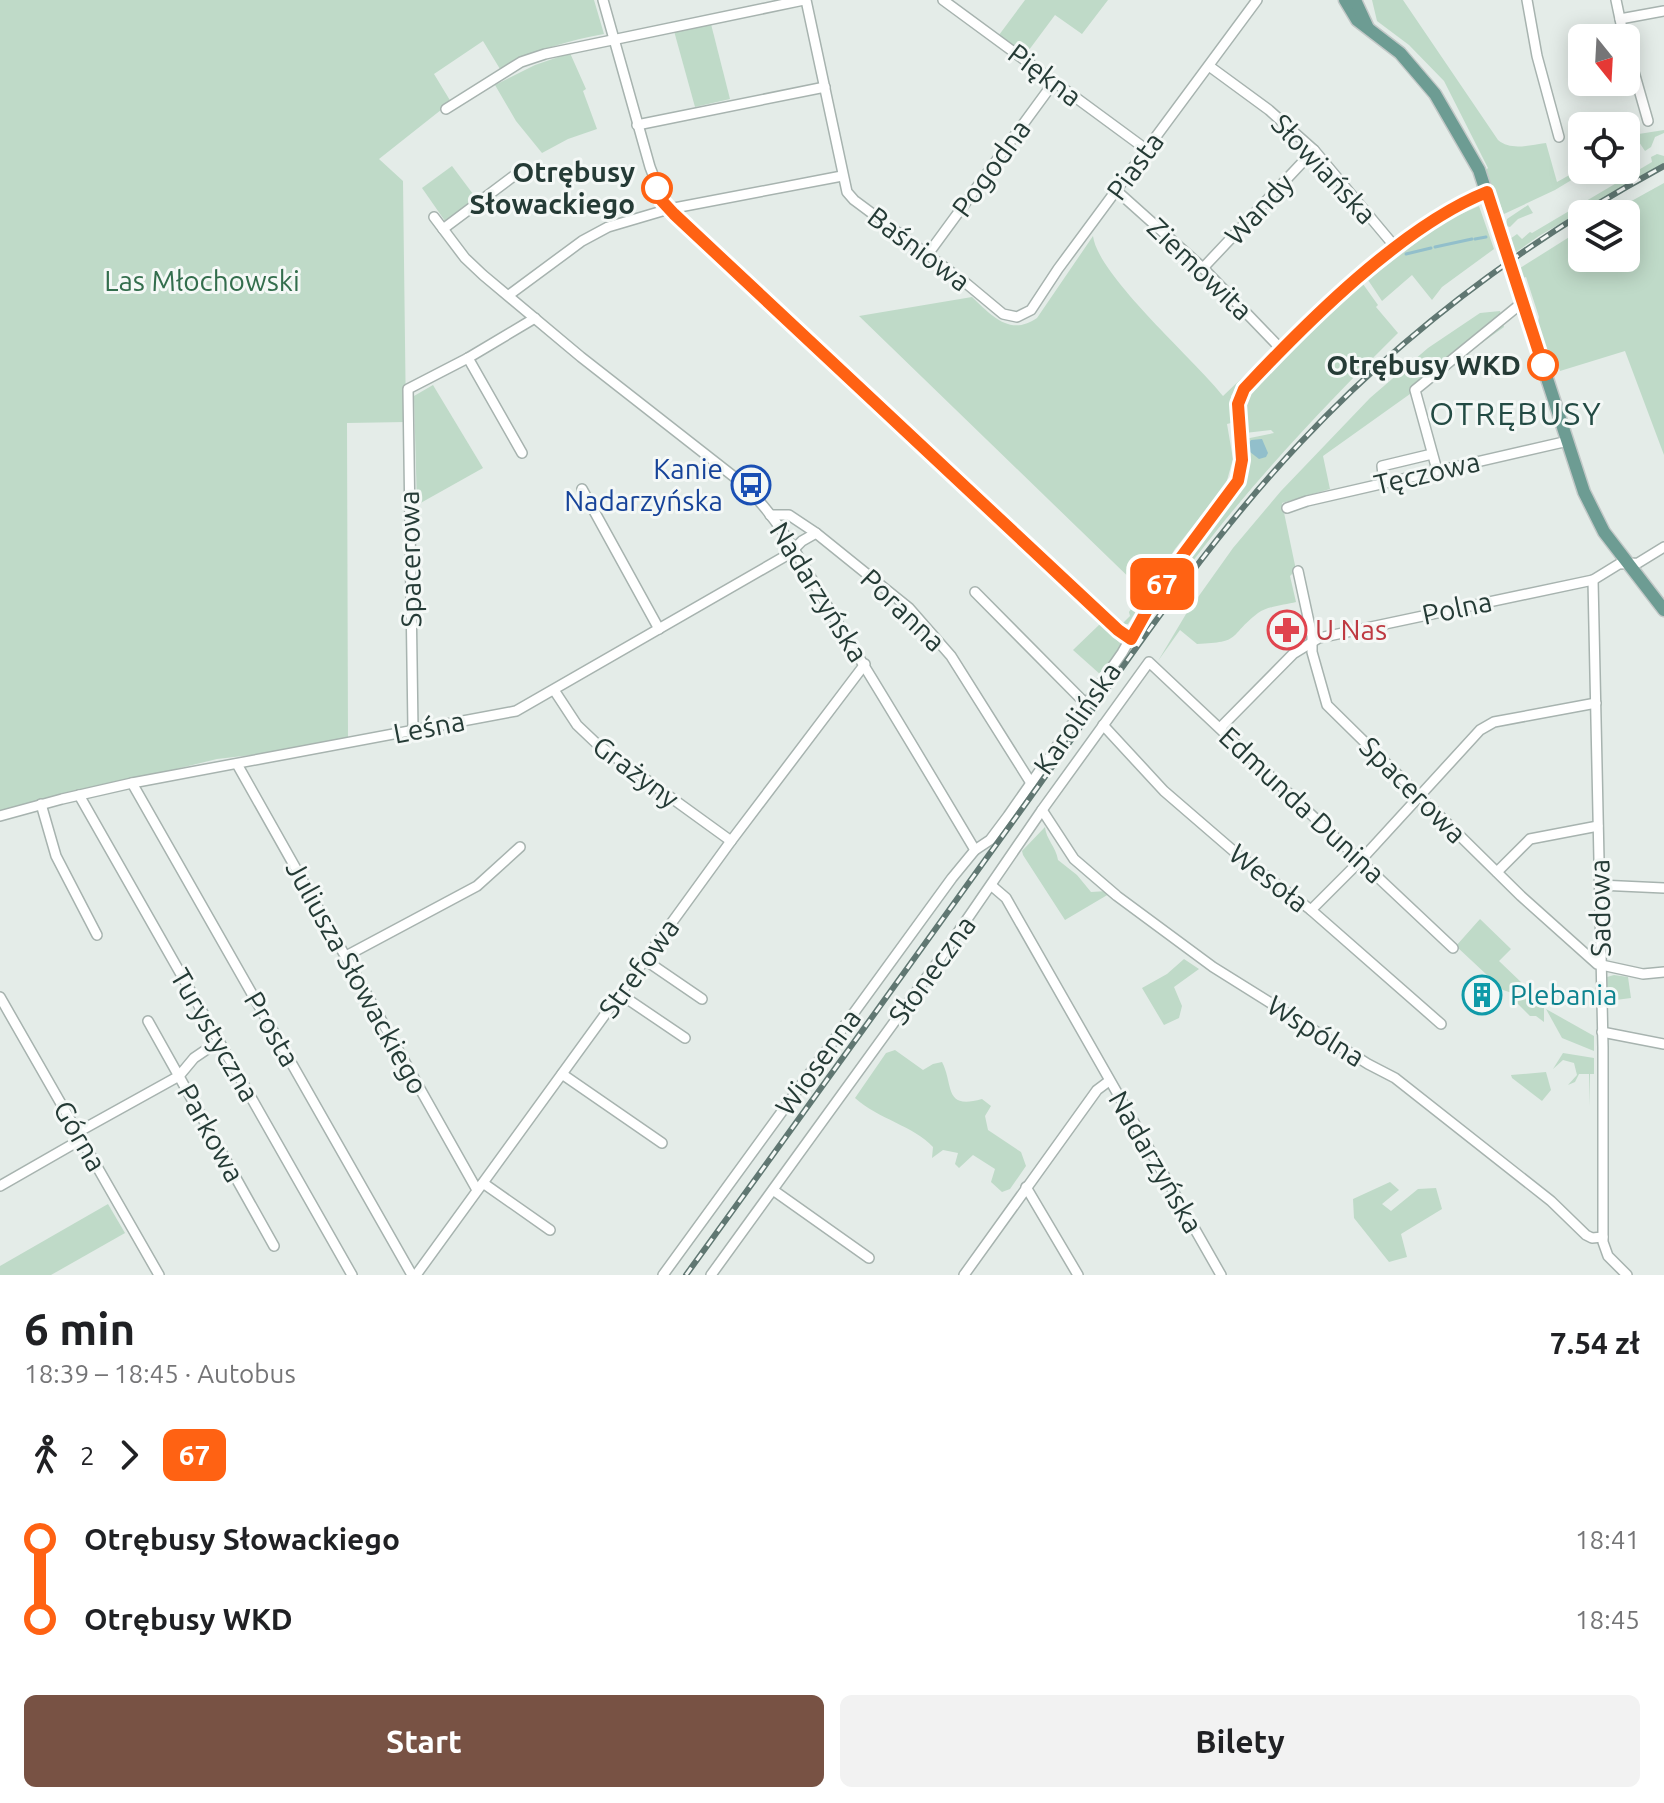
<!DOCTYPE html>
<html lang="pl">
<head>
<meta charset="utf-8">
<style>
	body { margin:0; font-family:Ubuntu,sans-serif; background:#f2f2f2; color:#202124; height:100vh; display:flex; flex-direction:column; font-size:30px; white-space:nowrap }
	* { box-sizing:border-box; margin:0 }
	p { font-size:26px; color:#757577 }
	.icon { flex:none; width:44px; height:44px; fill:none; stroke:currentColor; stroke-width:2; stroke-linecap:round; stroke-linejoin:round }
	.map { position:relative; height:1275px; overflow:hidden }
	.drawer { display:flex; flex-direction:column; background:#fff; flex:1 }
	.drawer>* { flex:none }
	.badge { padding:0 16px; border-radius:12px; font-size:28px; line-height:52px }
	.needle { width:52px; rotate:162deg }
	.fabs { position:absolute; left:1568px; top:24px; display:grid; gap:16px }
	.fabs a { display:grid; place-items:center; width:72px; height:72px; border-radius:12px; background:#fff; box-shadow:0 4px 20px #0003; font-size:40px }
	.map>.badge { position:absolute; translate:-50% -50%; box-shadow:0 0 0 4px #fff }
	.legs { display:flex; align-items:center; gap:12px; height:88px; padding:0 24px; font-size:26px }
	.legs p { margin-inline-start:auto }
	.overview { display:flex; align-items:center; justify-content:space-between; height:136px; padding:0 24px }
	h1 { font-size:44px; font-weight:700; line-height:60px }
	.action { display:flex; gap:16px; margin-top:auto; padding:16px 24px }
	.action a { flex:1; height:92px; border-radius:12px; background:#785244; color:#fff; font-size:32px; font-weight:700; line-height:92px; text-align:center }
	.action a+a { background:#f2f2f2; color:#202124 }
	ul { padding:0 24px; list-style:none }
	li { display:flex; align-items:center; gap:28px; height:80px; font-size:30px }
	li i { display:grid; place-items:center; width:12px; height:100%; margin:0 10px; background:currentColor }
	li i::after { content:''; width:20px; height:20px; margin:-10px; border:6px solid; border-radius:50%; background:#fff }
	li p { margin-inline-start:auto }
	li:first-child i { background:linear-gradient(#0000 50%,currentColor 0) }
	li:last-child i { background:linear-gradient(currentColor 50%,#0000 0) }
	.map>svg:first-child { display:block }
	.green { fill:#bfdac8 }
	.water { fill:#92bfcb }
	.lines { fill:none; stroke-linecap:round; stroke-linejoin:round }
	.stream { stroke:#92bfcb; stroke-width:3 }
	.minor-casing { stroke:#a7b3af; stroke-width:12 }
	.major-casing { stroke:#c2c8c7; stroke-width:15 }
	.minor { stroke:#fff; stroke-width:9 }
	.major { stroke:#6d9c93; stroke-width:12 }
	.rail-casing { stroke:#607772; stroke-width:6 }
	.rail { stroke:#f4f8f6; stroke-width:3; stroke-dasharray:9; stroke-linecap:butt }
	.line-1-casing { stroke:#fff; stroke-width:18 }
	.line-1 { stroke:#ff6213; stroke-width:12 }
	.stop-1-dot { fill:#fff; stroke:#ff6213; stroke-width:4 }
	.labels { text-anchor:middle; stroke-width:6; stroke-linejoin:round; paint-order:stroke }
	.street-label { font-size:28px; fill:#253b36; stroke:#f4f8f6 }
	.stop-label { font-size:28px; font-weight:bold; fill:#253b36; stroke:#f4f8f6; text-anchor:end }
	.park-label { font-size:28px; fill:#336e4d; stroke:#f4f8f6 }
	.transit-label { font-size:28px; fill:#164399; stroke:#f4f8f6; text-anchor:end }
	.health-label { font-size:28px; fill:#be3a42; stroke:#f4f8f6; text-anchor:start }
	.culture-label { font-size:28px; fill:#0d838f; stroke:#f4f8f6; text-anchor:start }
	.quarter-label { font-size:32px; letter-spacing:2px; fill:#234b44; stroke:#f4f8f6 }
</style>
</head>
<body>
<div class="map">
<svg width="1664" height="1275" viewBox="0 0 1664 1275">
	<rect width="100%" height="100%" fill="#e4ece8"/>
	<g class="green">
		<path d="M 0,0 L 594,0 L 604,34 C 566,41 534,51 500,69 L 483,41 L 434,74 L 451,102 L 379,159 L 403,181 L 406,422 L 347,423 L 348,738 L 294,750 L 217,759 L 0,812 Z"/>
		<path d="M 1025,0 L 1108,0 L 1082,34 L 1055,15 L 1026,54 L 999,35 Z"/>
		<path d="M 1372,0 L 1403,0 L 1498,140 C 1511,151 1529,145 1546,143 L 1557,182 L 1582,168 L 1588,170 L 1555,190 L 1504,214 L 1500,204 L 1496,205 L 1486,170 L 1488,168 L 1444,81 L 1409,45 L 1377,21 Z"/>
		<path d="M 711,24 L 730,99 L 695,107 L 674,31 Z"/>
		<path d="M 570,53 L 586,89 L 583,91 L 597,129 L 568,139 L 542,153 L 516,121 L 495,85 L 535,65 Z"/>
		<path d="M 1664,130 L 1664,133 L 1655,137 L 1651,147 L 1645,151 L 1639,142 L 1626,149 L 1626,136 Z"/>
		<path d="M 1657,154 L 1664,156 L 1664,163 L 1539,236 L 1512,255 L 1508,244 L 1510,239 L 1517,234 L 1522,239 L 1530,232 L 1532,233 L 1652,162 L 1651,157 Z"/>
		<path d="M 452,166 L 476,198 L 445,221 L 422,188 Z"/>
		<path d="M 1664,183 L 1664,455 L 1625,351 L 1560,371 L 1556,359 L 1547,356 L 1537,328 L 1539,317 L 1526,277 L 1520,279 L 1517,270 L 1582,229 L 1582,258 L 1626,258 L 1626,214 L 1608,214 Z"/>
		<path d="M 1528,205 L 1533,213 L 1518,219 L 1510,227 L 1506,226 L 1507,219 Z"/>
		<path d="M 1479,206 L 1494,249 L 1442,287 L 1432,300 L 1412,275 L 1382,301 L 1368,280 L 1443,222 Z"/>
		<path d="M 1093,236 C 1098,276 1195,360 1223,396 L 1246,374 L 1231,396 L 1231,423 L 1227,424 L 1233,459 L 1226,484 L 1175,549 L 1128,624 L 1122,624 L 1130,616 L 1129,612 L 1143,591 L 859,316 L 972,297 C 991,315 1010,337 1037,318 Z"/>
		<path d="M 1363,284 L 1378,305 L 1376,307 L 1398,333 C 1297,433 1203,535 1127,656 L 1125,654 L 1171,577 L 1241,487 L 1248,470 L 1245,439 L 1274,433 L 1271,430 L 1245,433 L 1244,409 L 1249,392 L 1298,342 Z"/>
		<path d="M 1500,311 L 1504,327 L 1323,456 L 1330,489 L 1282,503 L 1296,570 L 1290,576 L 1296,602 C 1285,605 1268,606 1258,613 C 1227,637 1243,642 1197,644 L 1180,630 L 1158,661 L 1186,614 L 1233,548 L 1281,491 L 1370,398 L 1428,348 L 1480,313 Z"/>
		<path d="M 433,385 L 483,468 L 417,505 L 414,396 Z"/>
		<path d="M 1100,624 L 1123,646 L 1101,675 L 1073,650 Z"/>
		<path d="M 1045,827 C 1046,839 1056,847 1058,860 L 1077,875 L 1091,892 L 1107,891 L 1109,894 L 1065,920 L 1023,855 L 1022,851 Z"/>
		<path d="M 1480,919 L 1511,949 L 1499,961 L 1523,984 L 1512,993 L 1503,990 L 1456,946 Z"/>
		<path d="M 1184,959 L 1199,969 L 1174,987 L 1182,1006 L 1179,1018 L 1164,1025 L 1142,988 L 1167,974 Z"/>
		<path d="M 1614,975 L 1628,977 L 1631,998 L 1608,1001 L 1607,977 Z"/>
		<path d="M 1524,996 L 1544,1008 L 1544,1022 L 1536,1016 L 1530,1016 L 1516,1002 Z"/>
		<path d="M 1546,1009 L 1594,1036 L 1594,1051 L 1562,1038 Z"/>
		<path d="M 895,1050 L 923,1070 L 933,1064 L 942,1062 C 954,1085 943,1110 982,1099 L 991,1106 L 985,1116 L 988,1130 L 1021,1152 L 1026,1166 L 1010,1189 L 1002,1192 L 991,1182 L 995,1169 L 973,1155 L 959,1168 L 955,1164 L 958,1153 L 943,1150 L 932,1158 L 933,1147 C 914,1126 878,1119 855,1098 L 886,1053 Z"/>
		<path d="M 1563,1053 L 1594,1058 L 1594,1074 L 1590,1074 L 1589,1106 L 1589,1074 L 1579,1074 L 1575,1082 L 1568,1085 L 1577,1075 L 1574,1063 L 1563,1060 L 1553,1069 Z"/>
		<path d="M 1546,1072 L 1551,1090 L 1542,1101 L 1512,1078 L 1511,1075 Z"/>
		<path d="M 1390,1182 L 1399,1190 L 1382,1204 L 1391,1211 L 1418,1189 L 1436,1188 L 1442,1209 L 1401,1234 L 1407,1257 L 1389,1262 L 1354,1218 L 1353,1199 Z"/>
		<path d="M 108,1204 L 125,1233 L 51,1275 L 0,1275 L 0,1266 Z"/>
	</g>
	<path class="water" d="M 1262,439 L 1268,453 L 1266,457 L 1259,459 L 1250,452 L 1249,443 L 1251,440 Z"/>
	<g class="lines">
		<g class="stream">
			<path d="M 1475,239 L 1486,237"/>
			<path d="M 1435,247 L 1472,239"/>
			<path d="M 1406,254 L 1431,248"/>
		</g>
		<defs>
			<g id="minor">
				<path d="M 603,0 L 650,167 L 664,203 L 1118,630 L 1131,639"/>
				<path d="M 806,0 L 847,192 L 854,200 L 967,284 L 1003,314 L 1017,317 L 1031,310 L 1058,269 L 1257,0"/>
				<path d="M 943,0 L 1147,150"/>
				<path d="M 1527,0 L 1537,56 L 1559,137"/>
				<path d="M 1616,0 L 1624,38"/>
				<path d="M 1620,19 L 1664,11"/>
				<path d="M 1626,44 L 1648,121"/>
				<path d="M 1209,66 L 1269,110 L 1314,150 L 1396,248"/>
				<path d="M 446,109 L 521,62 L 545,54 L 804,0"/>
				<path d="M 637,125 L 825,87"/>
				<path d="M 1117,191 L 1203,268 L 1282,350"/>
				<path d="M 434,217 L 465,258 L 483,275 L 581,357 L 742,483 C 781,520 805,568 832,614 C 881,692 928,771 975,850"/>
				<path d="M 443,229 L 515,175"/>
				<path d="M 928,254 L 1054,82"/>
				<path d="M 1203,268 L 1314,150"/>
				<path d="M 509,295 L 582,241 L 608,227 L 669,209 L 842,176"/>
				<path d="M 468,358 L 522,453"/>
				<path d="M 1437,470 L 1415,390 L 1523,302"/>
				<path d="M 1384,483 L 1382,466 L 1432,454"/>
				<path d="M 582,489 L 659,629"/>
				<path d="M 1287,508 L 1307,501 L 1568,441"/>
				<path d="M 770,515 L 789,515 L 816,533 L 909,608 L 951,656 L 1031,783"/>
				<path d="M 1298,571 L 1312,636 L 1312,652 L 1327,705 L 1521,896 L 1597,964 L 1643,974 L 1664,972"/>
				<path d="M 1593,580 L 1603,1047 L 1603,1242 L 1608,1256 L 1627,1275"/>
				<path d="M 975,592 L 1086,704"/>
				<path d="M 554,690 L 577,725 L 597,744 L 731,841"/>
				<path d="M 1103,725 L 1164,791 L 1237,854 L 1311,910 L 1441,1024"/>
				<path d="M 1220,728 L 1293,654 L 1319,638 L 1593,580 L 1619,564 L 1638,563 L 1664,547"/>
				<path d="M 413,729 L 408,389 L 468,358 L 535,318"/>
				<path d="M 237,764 L 477,1190"/>
				<path d="M 132,783 L 412,1275"/>
				<path d="M 79,795 L 352,1275"/>
				<path d="M 41,804 L 56,856 L 97,935"/>
				<path d="M 1042,810 L 1074,859 L 1117,896 L 1213,967 L 1368,1064 L 1395,1078 L 1551,1201 L 1586,1235 L 1592,1238 L 1603,1237"/>
				<path d="M 0,816 L 62,799 L 132,783 L 516,711 L 789,554 L 802,541 L 816,533"/>
				<path d="M 1497,872 L 1530,839 L 1598,826"/>
				<path d="M 1599,885 L 1664,888"/>
				<path d="M 992,886 L 1006,898 L 1221,1275"/>
				<path d="M 1311,910 L 1361,860 L 1480,730 L 1494,722 L 1596,703"/>
				<path d="M 346,956 L 477,886 L 520,847"/>
				<path d="M 645,960 L 702,999"/>
				<path d="M 620,994 L 685,1038"/>
				<path d="M 0,997 L 159,1275"/>
				<path d="M 148,1021 L 274,1246"/>
				<path d="M 1602,1032 L 1664,1044"/>
				<path d="M 562,1074 L 662,1143"/>
				<path d="M 78,1132 L 179,1076 L 194,1058 L 219,1041"/>
				<path d="M 483,1183 L 550,1230"/>
				<path d="M 0,1186 L 82,1139"/>
				<path d="M 1026,1187 L 1078,1275"/>
				<path d="M 773,1190 L 869,1258"/>
				<path d="M 416,1275 L 731,841 L 865,664"/>
				<path d="M 663,1275 L 952,878 L 975,850 L 990,840 L 1008,816 L 1122,653 L 1162,583 L 1235,488 L 1242,466 L 1238,411 L 1244,389 L 1334,300 L 1383,259 L 1444,212 L 1487,192"/>
				<path d="M 711,1275 L 937,963 L 1042,810 L 1149,662 L 1453,948"/>
				<path d="M 964,1275 L 1097,1090 L 1109,1081"/>
			</g>
			<g id="major">
				<path d="M 1345,0 L 1357,20 L 1400,53 L 1435,94 L 1479,170 L 1584,492 L 1604,532 L 1664,610"/>
				<path d="M 1355,0 L 1367,26"/>
			</g>
		</defs>
		<use href="#minor" class="minor-casing"/>
		<use href="#major" class="major-casing"/>
		<use href="#minor" class="minor"/>
		<use href="#major" class="major"/>
		<defs>
			<path id="rail" d="M 686,1275 C 799,1119 911,963 1024,806 C 1113,683 1197,552 1301,442 C 1406,330 1529,239 1664,166"/>
		</defs>
		<use href="#rail" class="rail-casing"/>
		<use href="#rail" class="rail"/>
	</g>
	<g class="lines">
		<defs>
			<path id="line-1" d="M 657,188 L 662,201 L 674,214 L 1118,630 L 1131,639 L 1162,583 L 1238,481 L 1242,460 L 1238,404 L 1244,389 C 1306,323 1402,226 1487,192 L 1543,365"/>
		</defs>
		<use href="#line-1" class="line-1-casing"/>
		<use href="#line-1" class="line-1"/>
	</g>
	<defs>
		<symbol id="bus-ring" viewBox="-11 -11 22 22"><circle r="9.5" fill="#f4f8f6" stroke="#1a4fb4" stroke-width="1.5"/><path d="M-5-6H5V4H4V6H2V4H-2V6H-4V4H-5ZM-3.5-4V0h7V-4ZM-3.5 1.2v1.5H-2V1.2ZM2 1.2v1.5H3.5V1.2Z" fill="#1a4fb4"/></symbol>
		<symbol id="pharmacy-ring" viewBox="-11 -11 22 22"><circle r="9.5" fill="#f4f8f6" stroke="#e0444e" stroke-width="1.5"/><path d="M-2-6h4v4h4v4h-4v4h-4v-4h-4v-4h4Z" fill="#e0444e"/></symbol>
		<symbol id="building-ring" viewBox="-11 -11 22 22"><circle r="9.5" fill="#f4f8f6" stroke="#0f9aa8" stroke-width="1.5"/><path d="M-4-6H4V6H1V3H-1V6H-4ZM-2.5-4.3h1.7v1.8h-1.7ZM.8-4.3h1.7v1.8H.8ZM-2.5-1h1.7V.8h-1.7ZM.8-1h1.7V.8H.8Z" fill="#0f9aa8"/></symbol>
	</defs>
	<g fill-rule="evenodd">
		<use href="#bus-ring" x="729" y="463" width="44" height="44"/>
		<use href="#pharmacy-ring" x="1265" y="608" width="44" height="44"/>
		<use href="#building-ring" x="1460" y="973" width="44" height="44"/>
	</g>
	<g class="stop-1-dot">
		<circle cx="657" cy="188" r="14"/>
		<circle cx="1543" cy="365" r="14"/>
	</g>
	<g class="labels">
		<g class="street-label">
			<text transform="translate(1045 75) rotate(37)" y="10">Piękna</text>
			<text transform="translate(1135 166) rotate(-54)" y="10">Piasta</text>
			<text transform="translate(991 168) rotate(-54)" y="10">Pogodna</text>
			<text transform="translate(1324 169) rotate(47)" y="10">Słowiańska</text>
			<text transform="translate(1259 209) rotate(-47)" y="10">Wandy</text>
			<text transform="translate(919 249) rotate(37)" y="10">Baśniowa</text>
			<text transform="translate(1200 269) rotate(44)" y="10">Ziemowita</text>
			<text transform="translate(1427 473) rotate(-13)" y="10">Tęczowa</text>
			<text transform="translate(410 559) rotate(-91)" y="10">Spacerowa</text>
			<text transform="translate(819 592) rotate(58)" y="10">Nadarzyńska</text>
			<text transform="translate(1457 608) rotate(-12)" y="10">Polna</text>
			<text transform="translate(903 610) rotate(44)" y="10">Poranna</text>
			<text transform="translate(1077 718) rotate(-55)" y="10">Karolińska</text>
			<text transform="translate(429 727) rotate(-11)" y="10">Leśna</text>
			<text transform="translate(636 772) rotate(37)" y="10">Grażyny</text>
			<text transform="translate(1413 790) rotate(45)" y="10">Spacerowa</text>
			<text transform="translate(1302 805) rotate(43)" y="10">Edmunda Dunina</text>
			<text transform="translate(1269 878) rotate(38)" y="10">Wesoła</text>
			<text transform="translate(1600 908) rotate(-91)" y="10">Sadowa</text>
			<text transform="translate(639 968) rotate(-54)" y="10">Strefowa</text>
			<text transform="translate(932 970) rotate(-54)" y="10">Słoneczna</text>
			<text transform="translate(357 977) rotate(61)" y="10">Juliusza Słowackiego</text>
			<text transform="translate(272 1029) rotate(60)" y="10">Prosta</text>
			<text transform="translate(1316 1031) rotate(32)" y="10">Wspólna</text>
			<text transform="translate(215 1035) rotate(60)" y="10">Turystyczna</text>
			<text transform="translate(818 1062) rotate(-54)" y="10">Wiosenna</text>
			<text transform="translate(211 1133) rotate(61)" y="10">Parkowa</text>
			<text transform="translate(80 1136) rotate(60)" y="10">Górna</text>
			<text transform="translate(1156 1162) rotate(60)" y="10">Nadarzyńska</text>
		</g>
		<g class="stop-label">
			<text x="635" y="182">Otrębusy<tspan x="635" dy="32">Słowackiego</tspan></text>
			<text x="1521" y="375">Otrębusy WKD</text>
		</g>
		<g class="park-label">
			<text x="202" y="291">Las Młochowski</text>
		</g>
		<g class="transit-label">
			<text x="723" y="479">Kanie<tspan x="723" dy="32">Nadarzyńska</tspan></text>
		</g>
		<g class="health-label">
			<text x="1315" y="640">U Nas</text>
		</g>
		<g class="culture-label">
			<text x="1510" y="1005">Plebania</text>
		</g>
		<g class="quarter-label">
			<text x="1516" y="425">OTRĘBUSY</text>
		</g>
	</g>
</svg>
<div class="fabs">
<a><svg class="needle" viewBox="-14 -14 28 28"><path d="M0-13l5 13h-10z" fill="#e53935"/><path d="M0 13l5-13h-10z" fill="#757577"/></svg></a>
<a><svg class="icon" aria-label="locate" viewBox="0 0 24 24"><circle cx="12" cy="12" r="6"/><path d="M12 2v4M12 18v4M2 12h4M18 12h4"/></svg></a>
<a><svg class="icon" aria-label="layers" viewBox="0 0 24 24"><path d="M12 4l9 5-9 5-9-5zM3 14l9 5 9-5"/></svg></a>
</div>
<b class="badge" style="left:1162px;top:584px;background:#ff6213;color:#fff">67</b>
</div>
<section class="drawer">
<div class="overview"><div><h1>6 min</h1><p>18:39 – 18:45 · Autobus</p></div><b>7.54 zł</b></div>
<div class="legs"><svg class="icon" aria-label="walk" viewBox="0 0 24 24"><circle cx="13" cy="4" r="2"/><path d="M13 8l-2 6 4 7M11 14l-3 7M7 12l3-4h3l4 4"/></svg>2<svg class="icon" aria-label="forward" viewBox="0 0 24 24"><path d="M9 5l7 7-7 7"/></svg><b class="badge" style="background:#ff6213;color:#fff">67</b></div>
<ul>
<li><i style="color:#ff6213"></i><b>Otrębusy Słowackiego</b><p>18:41</p></li>
<li><i style="color:#ff6213"></i><b>Otrębusy WKD</b><p>18:45</p></li>
</ul>
<div class="action"><a>Start</a><a>Bilety</a></div>
</section>
</body>
</html>
